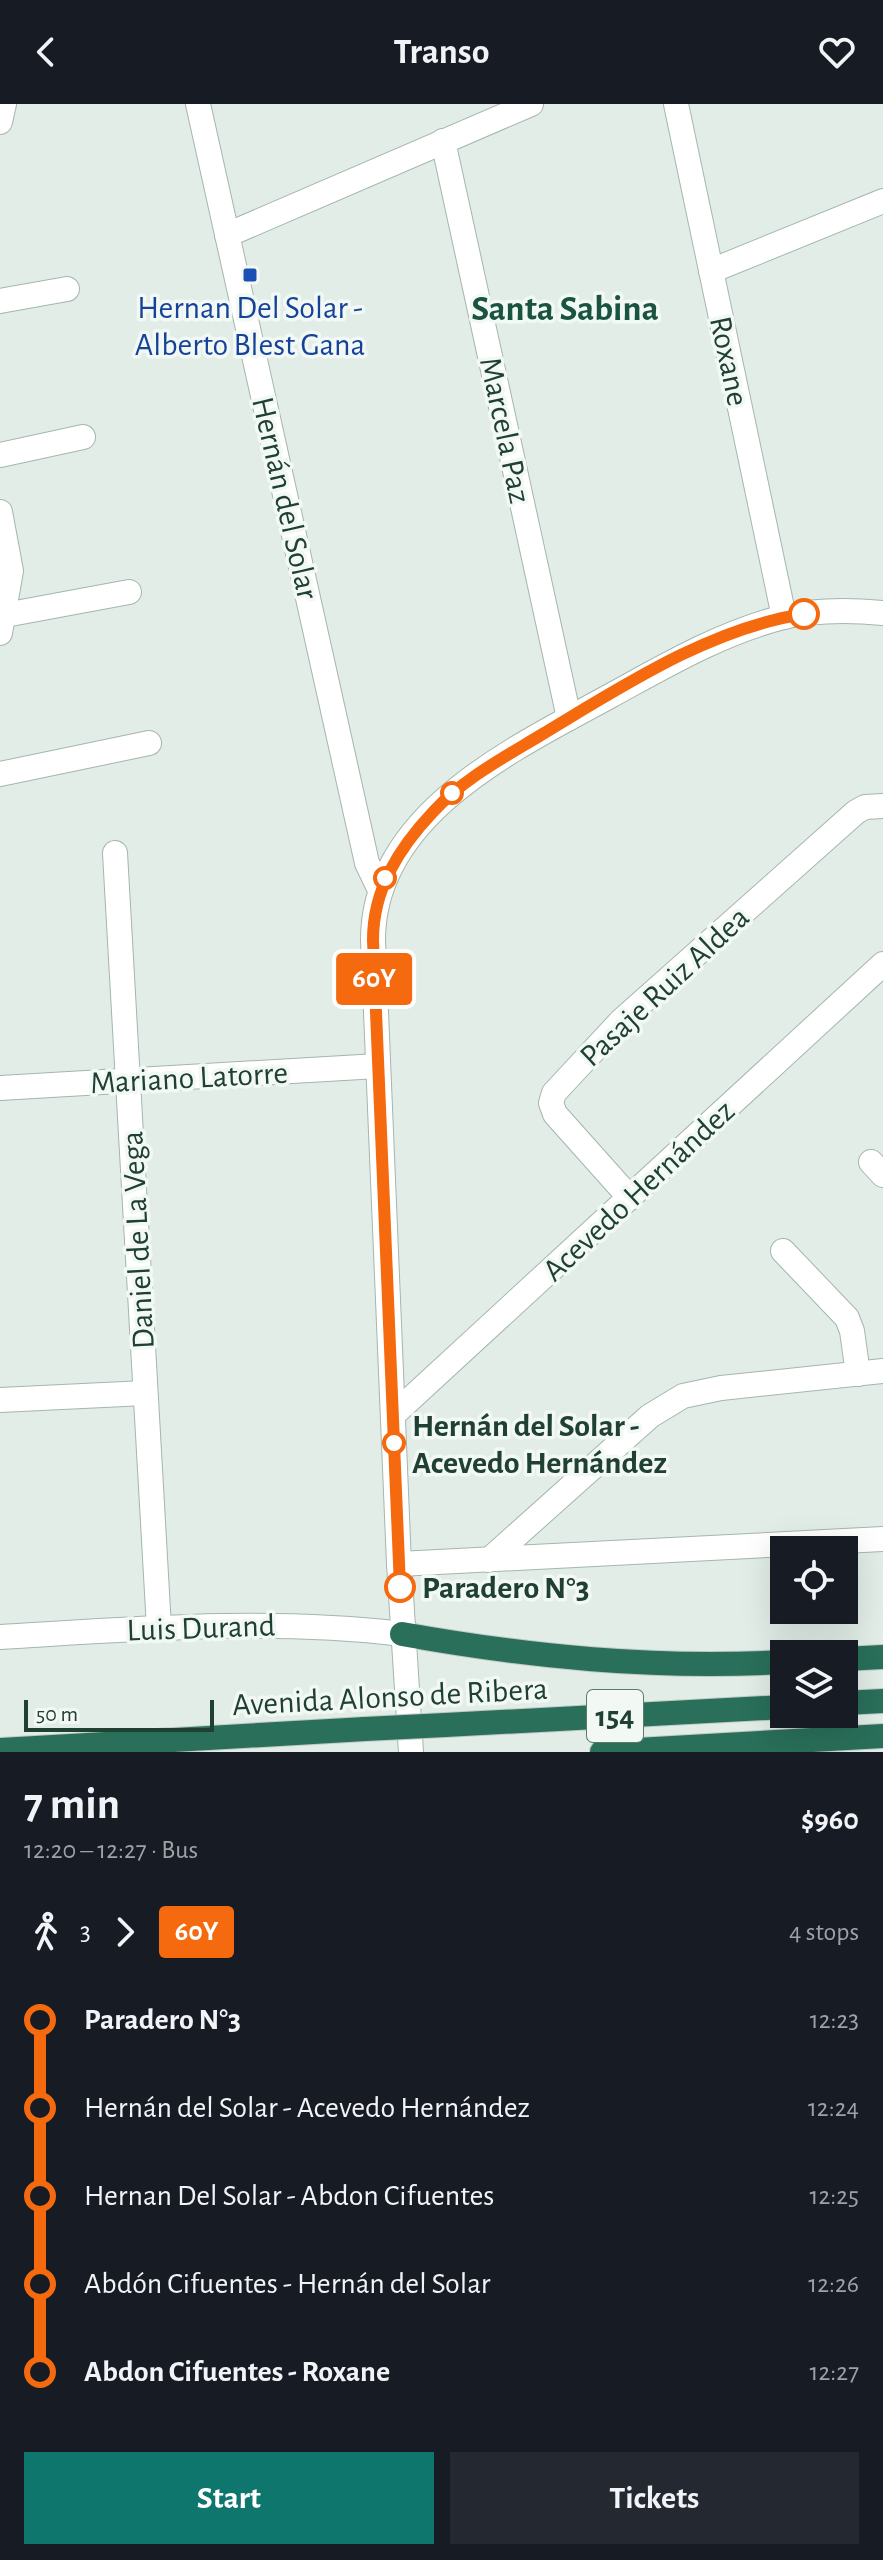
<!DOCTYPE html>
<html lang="en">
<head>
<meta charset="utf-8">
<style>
	body { margin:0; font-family:"Alegreya Sans",sans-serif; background:#242831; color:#f1f3f6; height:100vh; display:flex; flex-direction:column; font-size:30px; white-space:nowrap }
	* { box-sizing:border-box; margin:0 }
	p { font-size:26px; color:#9ea1a6 }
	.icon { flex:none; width:44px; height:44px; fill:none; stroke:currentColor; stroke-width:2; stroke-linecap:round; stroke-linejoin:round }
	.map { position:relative; height:1648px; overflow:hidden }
	.drawer { display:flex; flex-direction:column; background:#171b24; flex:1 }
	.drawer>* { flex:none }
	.badge { padding:0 16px; border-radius:6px; font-size:28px; line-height:52px }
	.buttons { position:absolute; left:770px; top:1432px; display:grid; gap:16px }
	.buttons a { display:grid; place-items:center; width:88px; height:88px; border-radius:0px; background:#171b24; box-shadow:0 8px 32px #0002; font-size:40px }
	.scale { position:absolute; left:24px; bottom:20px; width:190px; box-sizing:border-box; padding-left:8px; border:4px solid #204034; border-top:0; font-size:22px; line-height:28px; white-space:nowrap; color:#204034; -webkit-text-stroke:6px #f2f9f5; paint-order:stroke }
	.map>.badge { position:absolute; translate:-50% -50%; box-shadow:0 0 0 4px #fff }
	.legs { display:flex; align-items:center; gap:12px; height:88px; padding:0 24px; font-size:26px }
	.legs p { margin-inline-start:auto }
	.head { display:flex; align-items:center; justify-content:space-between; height:136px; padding:0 24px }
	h1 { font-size:44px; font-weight:700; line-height:60px }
	.cta { display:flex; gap:16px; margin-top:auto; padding:16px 24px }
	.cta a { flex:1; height:92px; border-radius:0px; background:#0f766e; color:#fff; font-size:32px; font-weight:700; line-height:92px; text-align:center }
	.cta a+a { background:#242831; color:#f1f3f6 }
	ul { padding:0 24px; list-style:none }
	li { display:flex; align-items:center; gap:28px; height:88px; font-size:30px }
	li i { display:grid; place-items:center; width:12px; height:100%; margin:0 10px; background:currentColor }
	li i::after { content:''; width:20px; height:20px; margin:-10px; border:6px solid; border-radius:50%; background:#171b24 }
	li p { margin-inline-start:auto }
	li:first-child i { background:linear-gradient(#0000 50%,currentColor 0) }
	li:last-child i { background:linear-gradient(currentColor 50%,#0000 0) }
	header { display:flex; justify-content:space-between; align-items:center; height:104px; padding:0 24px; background:#171b24; font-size:36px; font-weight:700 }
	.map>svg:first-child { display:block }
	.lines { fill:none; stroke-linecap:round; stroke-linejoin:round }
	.minor-casing { stroke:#a4b6ae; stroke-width:26 }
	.highway-casing { stroke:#c1cac6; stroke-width:26 }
	.minor { stroke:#fff; stroke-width:24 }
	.highway { stroke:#296f5a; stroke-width:24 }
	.highway-bridge-casing { stroke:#c1cac6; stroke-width:26; stroke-linecap:butt }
	.highway-bridge { stroke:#296f5a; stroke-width:24 }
	.line-1-casing { stroke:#fff; stroke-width:18 }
	.line-1 { stroke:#f56a0f; stroke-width:12 }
	.transit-dot { fill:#1a4fb4; stroke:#f2f9f5; stroke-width:3 }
	.stop-1-dot { fill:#fff; stroke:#f56a0f; stroke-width:4 }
	.labels { text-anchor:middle; stroke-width:7; stroke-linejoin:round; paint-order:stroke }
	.shield { fill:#f2f9f5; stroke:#5f786e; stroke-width:2 }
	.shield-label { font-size:30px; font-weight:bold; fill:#204034 }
	.transit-label { font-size:32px; fill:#164399; stroke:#f2f9f5 }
	.street-label { font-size:32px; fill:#204034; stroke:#f2f9f5 }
	.stop-label { font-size:32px; font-weight:bold; fill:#204034; stroke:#f2f9f5; text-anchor:start }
	.quarter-label { font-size:36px; font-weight:bold; fill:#1a5441; stroke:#f2f9f5 }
</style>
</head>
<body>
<header><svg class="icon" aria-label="back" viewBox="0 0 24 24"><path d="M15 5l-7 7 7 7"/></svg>Transo<svg class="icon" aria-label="heart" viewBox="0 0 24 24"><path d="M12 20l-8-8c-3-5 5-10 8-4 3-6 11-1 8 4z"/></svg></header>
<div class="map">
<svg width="883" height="1648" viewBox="0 0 883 1648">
	<rect width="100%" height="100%" fill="#e2ede7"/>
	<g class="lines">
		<defs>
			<g id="minor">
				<path d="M 198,0 L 367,759 L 380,786"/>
				<path d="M 676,0 L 784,513"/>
				<path d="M 0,18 L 4,0"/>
				<path d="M 443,37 L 569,614"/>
				<path d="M 227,131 L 531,0"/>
				<path d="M 711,167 L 883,97"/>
				<path d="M 0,197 L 67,185"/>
				<path d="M 0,351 L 83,333"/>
				<path d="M 0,408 L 11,467 L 0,529"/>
				<path d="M 5,511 L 129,488"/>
				<path d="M 0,670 L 149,639"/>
				<path d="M 115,749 L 159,1524"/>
				<path d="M 0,984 L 378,962"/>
				<path d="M 871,1058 L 883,1071"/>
				<path d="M 630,1094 L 555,1010 L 551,999 L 554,989 L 621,917 L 856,708 L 865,703 L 883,702"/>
				<path d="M 783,1147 L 847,1214 L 852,1227 L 858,1270"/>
				<path d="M 0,1296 L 145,1289"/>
				<path d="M 393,1311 L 883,860"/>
				<path d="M 489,1456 L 650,1312 L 683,1292 L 721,1284 L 883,1267"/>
				<path d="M 399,1460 L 883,1435"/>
				<path d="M 0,1533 C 135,1525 268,1514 402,1530"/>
				<path d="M 411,1648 L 399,1460 L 373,836 C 373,710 515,644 610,592 C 665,562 719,530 780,514 C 812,506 850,506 883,509"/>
			</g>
			<g id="highway">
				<path d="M 402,1530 C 530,1553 654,1565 784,1558"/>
				<path d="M 844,1555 L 883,1553"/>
				<path d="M 844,1599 L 883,1597"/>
				<path d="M 445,1621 L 784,1603"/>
				<path d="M 0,1646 L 365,1625"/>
				<path d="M 602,1648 L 883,1632"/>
			</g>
		</defs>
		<use href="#minor" class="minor-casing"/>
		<use href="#highway" class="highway-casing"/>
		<use href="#minor" class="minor"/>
		<use href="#highway" class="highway"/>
		<defs>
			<path id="highway-bridge" d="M 365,1625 L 445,1621"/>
		</defs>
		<use href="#highway-bridge" class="highway-bridge-casing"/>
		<use href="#highway-bridge" class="highway-bridge"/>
	</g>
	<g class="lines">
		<defs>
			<path id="line-1" d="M 400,1483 L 373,836 C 373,785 399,744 433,708 C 463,675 503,654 541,631 C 621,583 710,524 804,510"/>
		</defs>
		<use href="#line-1" class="line-1-casing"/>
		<use href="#line-1" class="line-1"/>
	</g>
	<rect class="transit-dot" x="242" y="163" width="16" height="16" rx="4"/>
	<g class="stop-1-dot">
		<circle cx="804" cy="510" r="14"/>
		<circle cx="452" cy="689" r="10"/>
		<circle cx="385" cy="774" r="10"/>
		<circle cx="394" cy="1339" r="10"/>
		<circle cx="400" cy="1483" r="14"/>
	</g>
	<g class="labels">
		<rect class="shield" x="587" y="1586" width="56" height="52" rx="6"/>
		<g class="shield-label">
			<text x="615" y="1622">154</text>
		</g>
		<g class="transit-label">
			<text x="250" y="214">Hernan Del Solar -<tspan x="250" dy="37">Alberto Blest Gana</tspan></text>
		</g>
		<g class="street-label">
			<text transform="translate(730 257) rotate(78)" y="11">Roxane</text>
			<text transform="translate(506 326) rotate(78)" y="11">Marcela Paz</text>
			<text transform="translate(286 394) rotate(77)" y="11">Hernán del Solar</text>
			<text transform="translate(664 882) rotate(-43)" y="11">Pasaje Ruiz Aldea</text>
			<text transform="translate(189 973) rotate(-3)" y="11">Mariano Latorre</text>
			<text transform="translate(638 1086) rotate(-43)" y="11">Acevedo Hernández</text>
			<text transform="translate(137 1136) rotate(-93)" y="11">Daniel de La Vega</text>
			<text transform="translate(201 1523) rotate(-2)" y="11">Luis Durand</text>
			<text transform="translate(390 1592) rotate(-3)" y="11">Avenida Alonso de Ribera</text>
		</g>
		<g class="stop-label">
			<text x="412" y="1332">Hernán del Solar -<tspan x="412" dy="37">Acevedo Hernández</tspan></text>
			<text x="422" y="1494">Paradero N°3</text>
		</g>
		<g class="quarter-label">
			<text x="565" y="216">Santa Sabina</text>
		</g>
	</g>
</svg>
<div class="buttons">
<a><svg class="icon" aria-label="locate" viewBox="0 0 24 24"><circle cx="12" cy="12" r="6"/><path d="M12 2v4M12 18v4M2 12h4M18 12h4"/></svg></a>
<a><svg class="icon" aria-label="layers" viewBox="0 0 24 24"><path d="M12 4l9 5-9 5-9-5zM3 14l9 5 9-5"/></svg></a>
</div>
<div class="scale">50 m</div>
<b class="badge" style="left:374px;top:875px;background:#f56a0f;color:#fff">60Y</b>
</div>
<section class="drawer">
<div class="head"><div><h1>7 min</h1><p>12:20 – 12:27 · Bus</p></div><b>$960</b></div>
<div class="legs"><svg class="icon" aria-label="walk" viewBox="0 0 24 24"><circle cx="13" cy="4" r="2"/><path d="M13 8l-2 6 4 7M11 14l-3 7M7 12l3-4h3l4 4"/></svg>3<svg class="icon" aria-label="forward" viewBox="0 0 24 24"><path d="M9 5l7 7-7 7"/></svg><b class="badge" style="background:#f56a0f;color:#fff">60Y</b><p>4 stops</p></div>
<ul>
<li><i style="color:#f56a0f"></i><b>Paradero N°3</b><p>12:23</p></li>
<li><i style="color:#f56a0f"></i><span>Hernán del Solar - Acevedo Hernández</span><p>12:24</p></li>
<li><i style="color:#f56a0f"></i><span>Hernan Del Solar - Abdon Cifuentes</span><p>12:25</p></li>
<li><i style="color:#f56a0f"></i><span>Abdón Cifuentes - Hernán del Solar</span><p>12:26</p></li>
<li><i style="color:#f56a0f"></i><b>Abdon Cifuentes - Roxane</b><p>12:27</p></li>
</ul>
<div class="cta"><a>Start</a><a>Tickets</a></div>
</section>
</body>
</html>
